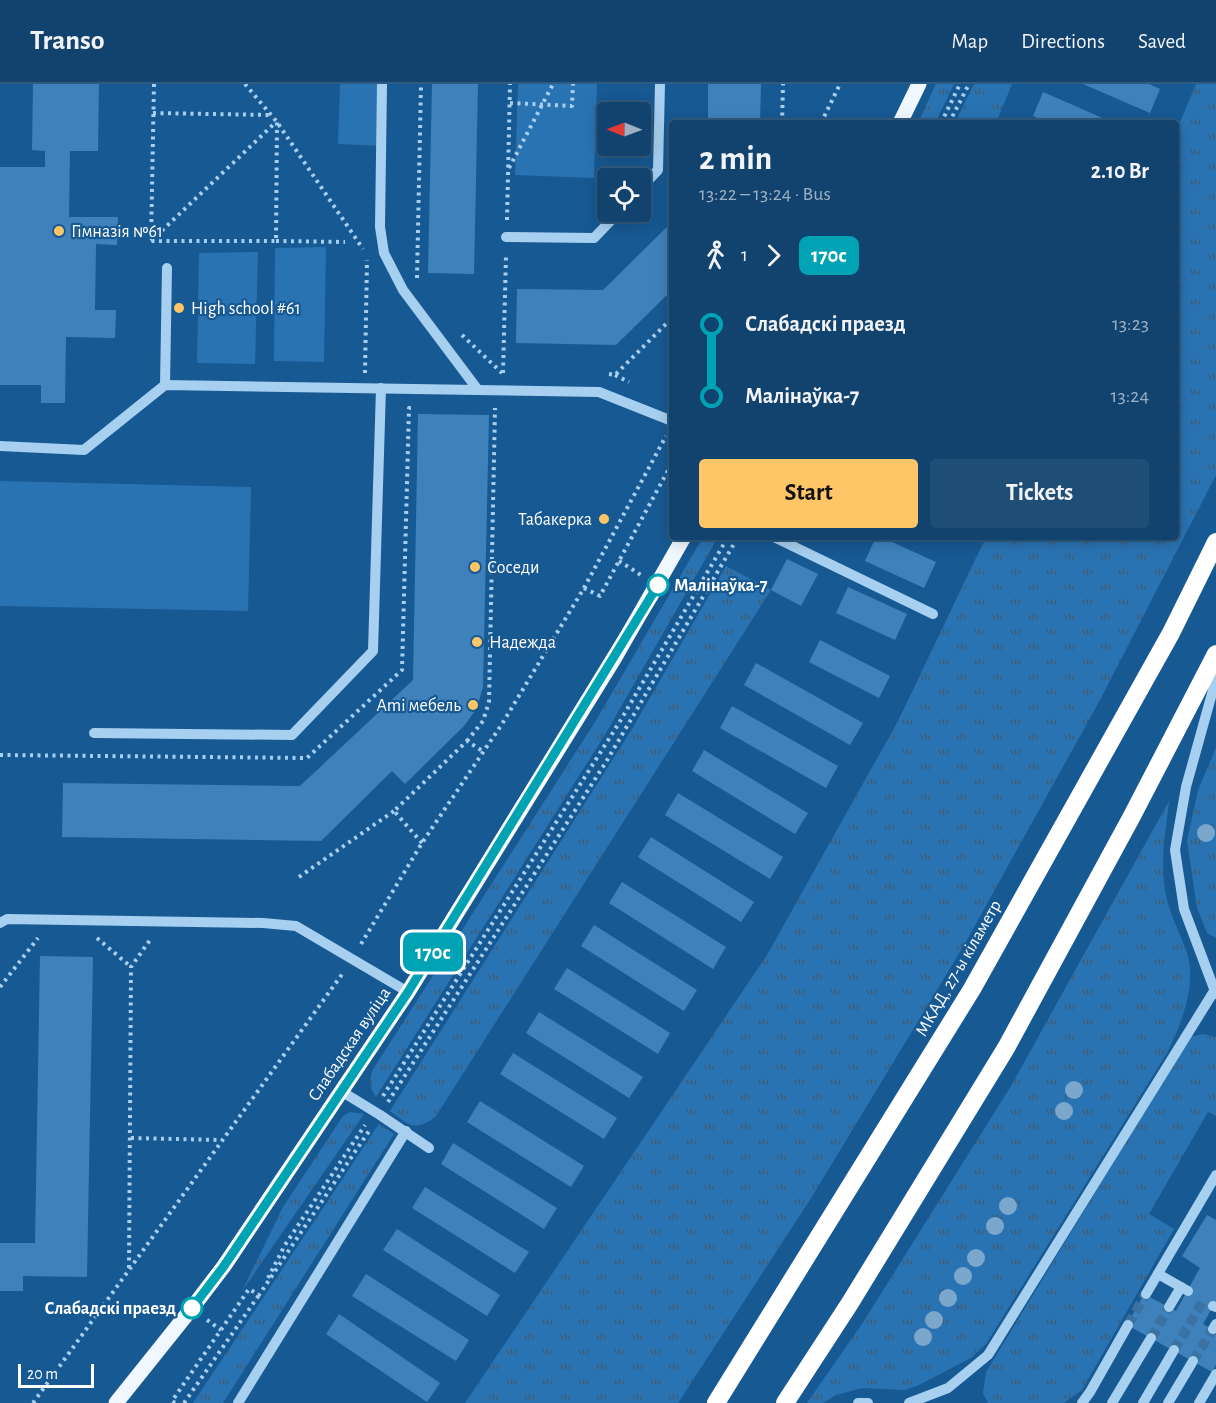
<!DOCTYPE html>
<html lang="en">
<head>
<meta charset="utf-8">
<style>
	body { margin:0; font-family:"Alegreya Sans",sans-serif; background:#1e4e76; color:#f1f3f6; height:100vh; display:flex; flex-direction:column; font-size:22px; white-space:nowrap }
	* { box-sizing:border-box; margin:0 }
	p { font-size:20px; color:#9cb0c2 }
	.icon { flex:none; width:33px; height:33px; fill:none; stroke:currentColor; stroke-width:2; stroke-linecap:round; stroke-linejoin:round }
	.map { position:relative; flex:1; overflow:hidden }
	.drawer { position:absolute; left:669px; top:36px; width:510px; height:420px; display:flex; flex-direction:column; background:#11436e; border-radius:6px; box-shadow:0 3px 15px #0003,0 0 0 2px #305c81 }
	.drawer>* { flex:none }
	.badge { padding:0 12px; border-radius:9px; font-size:21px; line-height:39px }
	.needle { width:39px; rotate:271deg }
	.controls { position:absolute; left:597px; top:18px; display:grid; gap:12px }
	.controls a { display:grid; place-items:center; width:54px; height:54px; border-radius:6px; background:#11436e; box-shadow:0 3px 15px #0003,0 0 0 2px #305c81; font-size:30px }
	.scale { position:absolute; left:18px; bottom:15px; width:76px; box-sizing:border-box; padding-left:6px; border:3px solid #fff; border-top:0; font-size:16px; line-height:21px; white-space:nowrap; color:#fff; -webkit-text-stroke:4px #175993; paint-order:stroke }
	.map>.badge { position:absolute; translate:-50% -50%; box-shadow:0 0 0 3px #fff }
	.legs { display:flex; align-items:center; gap:9px; height:66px; padding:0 30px; font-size:20px }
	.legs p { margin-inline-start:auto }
	.head { display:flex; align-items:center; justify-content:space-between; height:102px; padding:0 30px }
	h1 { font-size:33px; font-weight:600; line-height:45px }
	.action { display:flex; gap:12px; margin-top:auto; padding:12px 30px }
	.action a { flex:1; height:69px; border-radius:6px; background:#ffc566; color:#111; font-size:24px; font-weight:600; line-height:69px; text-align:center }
	.action a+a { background:#1e4e76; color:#f1f3f6 }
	ul { padding:0 30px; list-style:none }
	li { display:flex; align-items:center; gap:21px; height:72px; font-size:22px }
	li i { display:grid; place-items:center; width:9px; height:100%; margin:0 8px; background:currentColor }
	li i::after { content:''; width:15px; height:15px; margin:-8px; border:4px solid; border-radius:50%; background:#11436e }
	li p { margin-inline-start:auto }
	li:first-child i { background:linear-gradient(#0000 50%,currentColor 0) }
	li:last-child i { background:linear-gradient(currentColor 50%,#0000 0) }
	header { display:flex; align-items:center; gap:36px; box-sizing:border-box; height:84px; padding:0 30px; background:#11436e; border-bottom:2px solid #305c81 }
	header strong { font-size:28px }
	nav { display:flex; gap:33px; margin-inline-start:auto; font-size:21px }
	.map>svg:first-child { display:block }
	.grass { fill:url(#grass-tufts) }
	.park { fill:#2a73b2 }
	.building { fill:#3f82bb }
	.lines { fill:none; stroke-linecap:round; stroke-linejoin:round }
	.minor-tunnel { stroke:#3a72a3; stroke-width:10; stroke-dasharray:10 5; stroke-linecap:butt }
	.path { stroke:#a7cff0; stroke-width:4; stroke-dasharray:3 4.5; stroke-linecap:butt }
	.minor { stroke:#a7cff0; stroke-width:10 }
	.major { stroke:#f0f7ff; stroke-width:15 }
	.highway { stroke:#fff; stroke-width:18 }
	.tree { fill:#7ca7cd }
	.line-1-casing { stroke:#fff; stroke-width:14 }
	.line-1 { stroke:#00a3b4; stroke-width:9 }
	.poi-dot { fill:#ffc566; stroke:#175993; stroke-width:2 }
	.stop-1-dot { fill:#fff; stroke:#00a3b4; stroke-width:3 }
	.labels { text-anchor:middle; stroke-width:4.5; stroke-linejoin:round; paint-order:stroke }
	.poi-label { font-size:18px; fill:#fff; stroke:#175993; text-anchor:start }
	.stop-label { font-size:18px; font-weight:bold; fill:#fff; stroke:#175993; text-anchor:start }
	.street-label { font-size:18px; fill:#fff; stroke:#175993 }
</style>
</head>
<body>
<header>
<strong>Transo</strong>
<nav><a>Map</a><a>Directions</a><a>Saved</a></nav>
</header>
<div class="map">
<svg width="1216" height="1319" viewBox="0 0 1216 1319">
	<defs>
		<pattern id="grass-tufts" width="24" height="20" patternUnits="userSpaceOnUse" patternTransform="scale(1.5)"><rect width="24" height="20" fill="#2a73b2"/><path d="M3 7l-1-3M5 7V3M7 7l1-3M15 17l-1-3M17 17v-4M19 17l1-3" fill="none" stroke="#3d5e7a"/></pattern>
	</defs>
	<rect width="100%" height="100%" fill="#175993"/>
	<g class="grass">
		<path d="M 936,0 L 954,0 L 935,39 L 918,39 Z"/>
		<path d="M 974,0 L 1012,0 L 996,39 L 955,39 Z"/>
		<path d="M 1196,0 L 1216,0 L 1216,391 L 1100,616 L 963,863 L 813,1111 L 678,1319 L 465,1319 L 767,871 L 898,637 L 986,453 L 1176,453 L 1176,48 Z"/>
		<path d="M 703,453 L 718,453 L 606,649 L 376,1013 C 370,1005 369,997 372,987 L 595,638 Z"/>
		<path d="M 726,482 L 771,506 L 436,1032 C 415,1049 409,1041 390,1027 L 632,645 Z"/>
		<path d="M 1216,664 L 1216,854 L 1207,849 L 1197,824 L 1187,757 L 1198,706 Z"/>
		<path d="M 1169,717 C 1166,744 1161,772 1164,799 C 1166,824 1179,846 1187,869 C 1197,901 1181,941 1167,969 L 986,1260 L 971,1274 L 917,1302 L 904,1306 L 862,1304 L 836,1311 L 823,1319 L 807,1319 L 862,1240 L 1011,1002 Z"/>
		<path d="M 1203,950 L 1216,953 L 1216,1032 L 1208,1028 L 1149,1130 L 1174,1145 L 1082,1306 L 1064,1319 L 988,1319 L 983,1309 L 986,1288 L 1190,953 Z"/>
		<path d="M 350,1028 L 364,1030 L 242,1207 L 283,1123 L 343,1032 Z"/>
		<path d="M 379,1040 L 394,1050 L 223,1319 L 193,1319 Z"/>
	</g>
	<g class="park">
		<path d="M 340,0 L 387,0 L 384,62 L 338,60 Z"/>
		<path d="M 518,0 L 597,0 L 594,94 L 515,91 Z"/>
		<path d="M 326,163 L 324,278 L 274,277 L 275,164 Z"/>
		<path d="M 258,168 L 255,280 L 197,279 L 199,169 Z"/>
		<path d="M 0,397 L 251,403 L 248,527 L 0,522 Z"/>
	</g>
	<g class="building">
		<path d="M 33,0 L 99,0 L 98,67 L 70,67 L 69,133 L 118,133 L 117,161 L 96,160 L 95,226 L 116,226 L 115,254 L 66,253 L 65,319 L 41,319 L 41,301 L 0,301 L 0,83 L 45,83 L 45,67 L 32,66 Z"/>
		<path d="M 432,0 L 478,0 L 474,190 L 428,189 Z"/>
		<path d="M 708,0 L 761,0 L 760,39 L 708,39 Z"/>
		<path d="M 1083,0 L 1149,0 L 1160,5 L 1150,29 Z"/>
		<path d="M 1043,8 L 1114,39 L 1049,39 L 1033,32 Z"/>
		<path d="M 672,138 L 672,206 L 616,261 L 516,259 L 517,205 L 603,206 Z"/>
		<path d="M 418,330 L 489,331 L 483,603 L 477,624 L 464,642 L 405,700 L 392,687 L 321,757 L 62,753 L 63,699 L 300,702 L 413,596 Z"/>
		<path d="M 876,453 L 881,453 L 936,478 L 924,504 L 865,477 Z"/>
		<path d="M 787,475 L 818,490 L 801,522 L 771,506 Z"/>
		<path d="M 848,503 L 907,530 L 895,556 L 836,529 Z"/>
		<path d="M 820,556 L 890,592 L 879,614 L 809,578 Z"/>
		<path d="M 756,579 L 863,639 L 850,661 L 744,601 Z"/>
		<path d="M 732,622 L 838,682 L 826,704 L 720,644 Z"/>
		<path d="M 704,666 L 808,729 L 795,750 L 692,687 Z"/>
		<path d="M 678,709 L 783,773 L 770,795 L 665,731 Z"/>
		<path d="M 651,753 L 754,818 L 741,838 L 638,773 Z"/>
		<path d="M 622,798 L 726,863 L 713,885 L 609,819 Z"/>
		<path d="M 594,841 L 697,906 L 684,927 L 581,862 Z"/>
		<path d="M 40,872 L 93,873 L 87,1193 L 23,1192 L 23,1207 L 0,1207 L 0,1159 L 35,1159 Z"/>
		<path d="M 567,884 L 670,949 L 658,970 L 554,905 Z"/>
		<path d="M 539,928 L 643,993 L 629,1014 L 526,949 Z"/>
		<path d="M 513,969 L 617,1034 L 604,1055 L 500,990 Z"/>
		<path d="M 480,1017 L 584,1082 L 571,1103 L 467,1038 Z"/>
		<path d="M 453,1059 L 557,1124 L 544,1145 L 441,1080 Z"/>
		<path d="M 425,1103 L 529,1168 L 515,1189 L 412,1124 Z"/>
		<path d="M 1207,1131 L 1216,1136 L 1216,1217 L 1203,1240 L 1216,1247 L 1216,1281 L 1212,1288 L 1127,1241 L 1144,1210 L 1176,1227 L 1200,1184 L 1182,1172 Z"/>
		<path d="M 397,1145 L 500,1211 L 487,1232 L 383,1166 Z"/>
		<path d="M 366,1190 L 469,1256 L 456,1277 L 352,1212 Z"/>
		<path d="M 339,1230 L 440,1299 L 427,1318 L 326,1250 Z"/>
	</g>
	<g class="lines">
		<g class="minor-tunnel">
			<path d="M 1128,1241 L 1146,1210"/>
			<path d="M 1151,1254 L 1169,1223"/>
			<path d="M 1174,1266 L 1204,1216"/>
			<path d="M 1193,1277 L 1213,1245"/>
		</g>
		<g class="path">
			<path d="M 154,0 L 151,157 L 276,157 L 277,38"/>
			<path d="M 245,0 L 277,38 L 363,165"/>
			<path d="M 510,19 L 572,22 L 573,0"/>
			<path d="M 153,29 L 270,31"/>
			<path d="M 782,39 L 783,0"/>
			<path d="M 821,39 L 840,0"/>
			<path d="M 941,39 L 960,0"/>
			<path d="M 949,39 L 969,0"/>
			<path d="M 509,84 L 553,0"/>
			<path d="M 507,136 L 510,0"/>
			<path d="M 151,157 L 276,38"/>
			<path d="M 276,157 L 345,158"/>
			<path d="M 417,194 L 421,0"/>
			<path d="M 462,251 L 502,289"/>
			<path d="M 365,289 L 367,176"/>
			<path d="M 503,289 L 506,171"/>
			<path d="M 609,290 L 615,291 L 672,234"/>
			<path d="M 615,291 L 629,298"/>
			<path d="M 619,477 L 641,491"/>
			<path d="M 584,504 L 600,512 L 672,379"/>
			<path d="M 467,657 L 483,637 L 489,618 L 495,324"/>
			<path d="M 0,671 L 307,674 L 402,586 L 409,324 L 412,324"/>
			<path d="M 422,759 L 394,727 L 467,657 L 484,668"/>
			<path d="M 299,793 L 394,727"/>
			<path d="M 97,854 L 131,883"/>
			<path d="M 361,860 L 422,759 L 502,640 L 584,504 L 666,352"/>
			<path d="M 0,903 L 38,854"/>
			<path d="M 383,1012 L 619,639 L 728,453"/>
			<path d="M 388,1018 L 606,678 L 738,453"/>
			<path d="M 131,1054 L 221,1056"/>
			<path d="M 129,1184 L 131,883 L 150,856"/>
			<path d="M 268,1194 L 285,1161 L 365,1041"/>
			<path d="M 207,1236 L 221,1246"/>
			<path d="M 33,1319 L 343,889"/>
			<path d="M 175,1319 L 172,1317 L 249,1205 L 259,1211 L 371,1044"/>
			<path d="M 184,1319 L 259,1211"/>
		</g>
		<g class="minor">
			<path d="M 382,0 L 380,143 L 384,169 L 403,206 L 478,306"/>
			<path d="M 640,105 L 658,86 L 660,0"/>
			<path d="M 506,153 L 594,154 L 619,128"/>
			<path d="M 165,301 L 167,184"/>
			<path d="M 0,362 L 84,366 L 165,301 L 599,308 L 672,337"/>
			<path d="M 774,453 L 933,530"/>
			<path d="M 94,649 L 292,651 L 373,567 L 381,304"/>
			<path d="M 0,839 L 7,835 L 263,839 L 296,842 L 408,908"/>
			<path d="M 1216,910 L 1184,825 L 1175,766 L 1186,703 L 1216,595"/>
			<path d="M 341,1007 L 380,1031 L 429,1064"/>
			<path d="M 1158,1190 L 1188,1207"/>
			<path d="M 1146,1210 L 1216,1091"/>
			<path d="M 1213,1222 L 1216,1223"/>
			<path d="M 1169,1223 L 1181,1203"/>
			<path d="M 1213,1245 L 1216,1240"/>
			<path d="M 238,1319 L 406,1047"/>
			<path d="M 858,1319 L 868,1319"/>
			<path d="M 909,1319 L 948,1304 L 988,1271 L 1216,904"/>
			<path d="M 1082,1319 L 1090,1308 L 1128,1241"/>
			<path d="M 1112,1319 L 1151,1254"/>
			<path d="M 1143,1319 L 1174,1266"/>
			<path d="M 1168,1319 L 1193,1277"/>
			<path d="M 1199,1319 L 1216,1290"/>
		</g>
		<g class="major">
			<path d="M 900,39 L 919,0"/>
			<path d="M 116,1319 L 192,1224 L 224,1182 L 408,908 L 614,575 L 684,453"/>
		</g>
		<g class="highway">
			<path d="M 716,1319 L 972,905 L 1171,549 L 1216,458"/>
			<path d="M 785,1319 L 850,1219 L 1006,964 L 1132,732 L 1216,570"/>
		</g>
	</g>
	<g class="tree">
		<circle cx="1206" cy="749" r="9"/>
		<circle cx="1074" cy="1006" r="9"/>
		<circle cx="1064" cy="1027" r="9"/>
		<circle cx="1008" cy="1122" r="9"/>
		<circle cx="995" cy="1142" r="9"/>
		<circle cx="976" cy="1174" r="9"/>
		<circle cx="963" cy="1192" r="9"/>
		<circle cx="948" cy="1214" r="9"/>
		<circle cx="934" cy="1236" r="9"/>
		<circle cx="923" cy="1253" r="9"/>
	</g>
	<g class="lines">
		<defs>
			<path id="line-1" d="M 192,1224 L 224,1182 L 408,908 L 658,501"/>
		</defs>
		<use href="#line-1" class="line-1-casing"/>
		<use href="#line-1" class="line-1"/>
	</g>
	<g class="poi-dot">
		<circle cx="59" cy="147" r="6"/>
		<circle cx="179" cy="224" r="6"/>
		<circle cx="604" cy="435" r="6"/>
		<circle cx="475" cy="483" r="6"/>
		<circle cx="477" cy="558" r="6"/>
		<circle cx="473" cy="621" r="6"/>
	</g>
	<g class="stop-1-dot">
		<circle cx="658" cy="501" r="10"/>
		<circle cx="192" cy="1224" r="10"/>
	</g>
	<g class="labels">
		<g class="poi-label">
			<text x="71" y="153">Гімназія №61</text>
			<text x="191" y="230">High school #61</text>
			<text x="592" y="441" text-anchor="end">Табакерка</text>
			<text x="487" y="489">Соседи</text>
			<text x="489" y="564">Надежда</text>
			<text x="461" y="627" text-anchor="end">Ami мебель</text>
		</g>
		<g class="stop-label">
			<text x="674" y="507">Малінаўка-7</text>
			<text x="176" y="1230" text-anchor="end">Слабадскі праезд</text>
		</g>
		<g class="street-label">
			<text transform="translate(958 884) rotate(-60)" y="6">МКАД, 27-ы кіламетр</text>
			<text transform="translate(349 960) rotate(-56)" y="6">Слабадская вуліца</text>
		</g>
	</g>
</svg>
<div class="controls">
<a><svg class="needle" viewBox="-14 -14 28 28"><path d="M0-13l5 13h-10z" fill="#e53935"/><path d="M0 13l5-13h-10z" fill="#9cb0c2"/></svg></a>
<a><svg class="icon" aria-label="locate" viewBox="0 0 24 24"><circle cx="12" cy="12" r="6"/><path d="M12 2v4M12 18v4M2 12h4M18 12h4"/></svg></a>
</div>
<div class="scale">20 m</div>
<b class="badge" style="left:433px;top:868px;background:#00a3b4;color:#fff">170с</b>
<section class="drawer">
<div class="head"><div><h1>2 min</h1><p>13:22 – 13:24 · Bus</p></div><b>2.10 Br</b></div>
<div class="legs"><svg class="icon" aria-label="walk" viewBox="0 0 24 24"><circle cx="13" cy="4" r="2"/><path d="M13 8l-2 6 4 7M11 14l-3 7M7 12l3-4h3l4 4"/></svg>1<svg class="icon" aria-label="forward" viewBox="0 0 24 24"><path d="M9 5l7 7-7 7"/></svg><b class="badge" style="background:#00a3b4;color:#fff">170с</b></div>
<ul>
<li><i style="color:#00a3b4"></i><b>Слабадскі праезд</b><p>13:23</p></li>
<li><i style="color:#00a3b4"></i><b>Малінаўка-7</b><p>13:24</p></li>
</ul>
<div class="action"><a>Start</a><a>Tickets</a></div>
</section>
</div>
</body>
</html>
